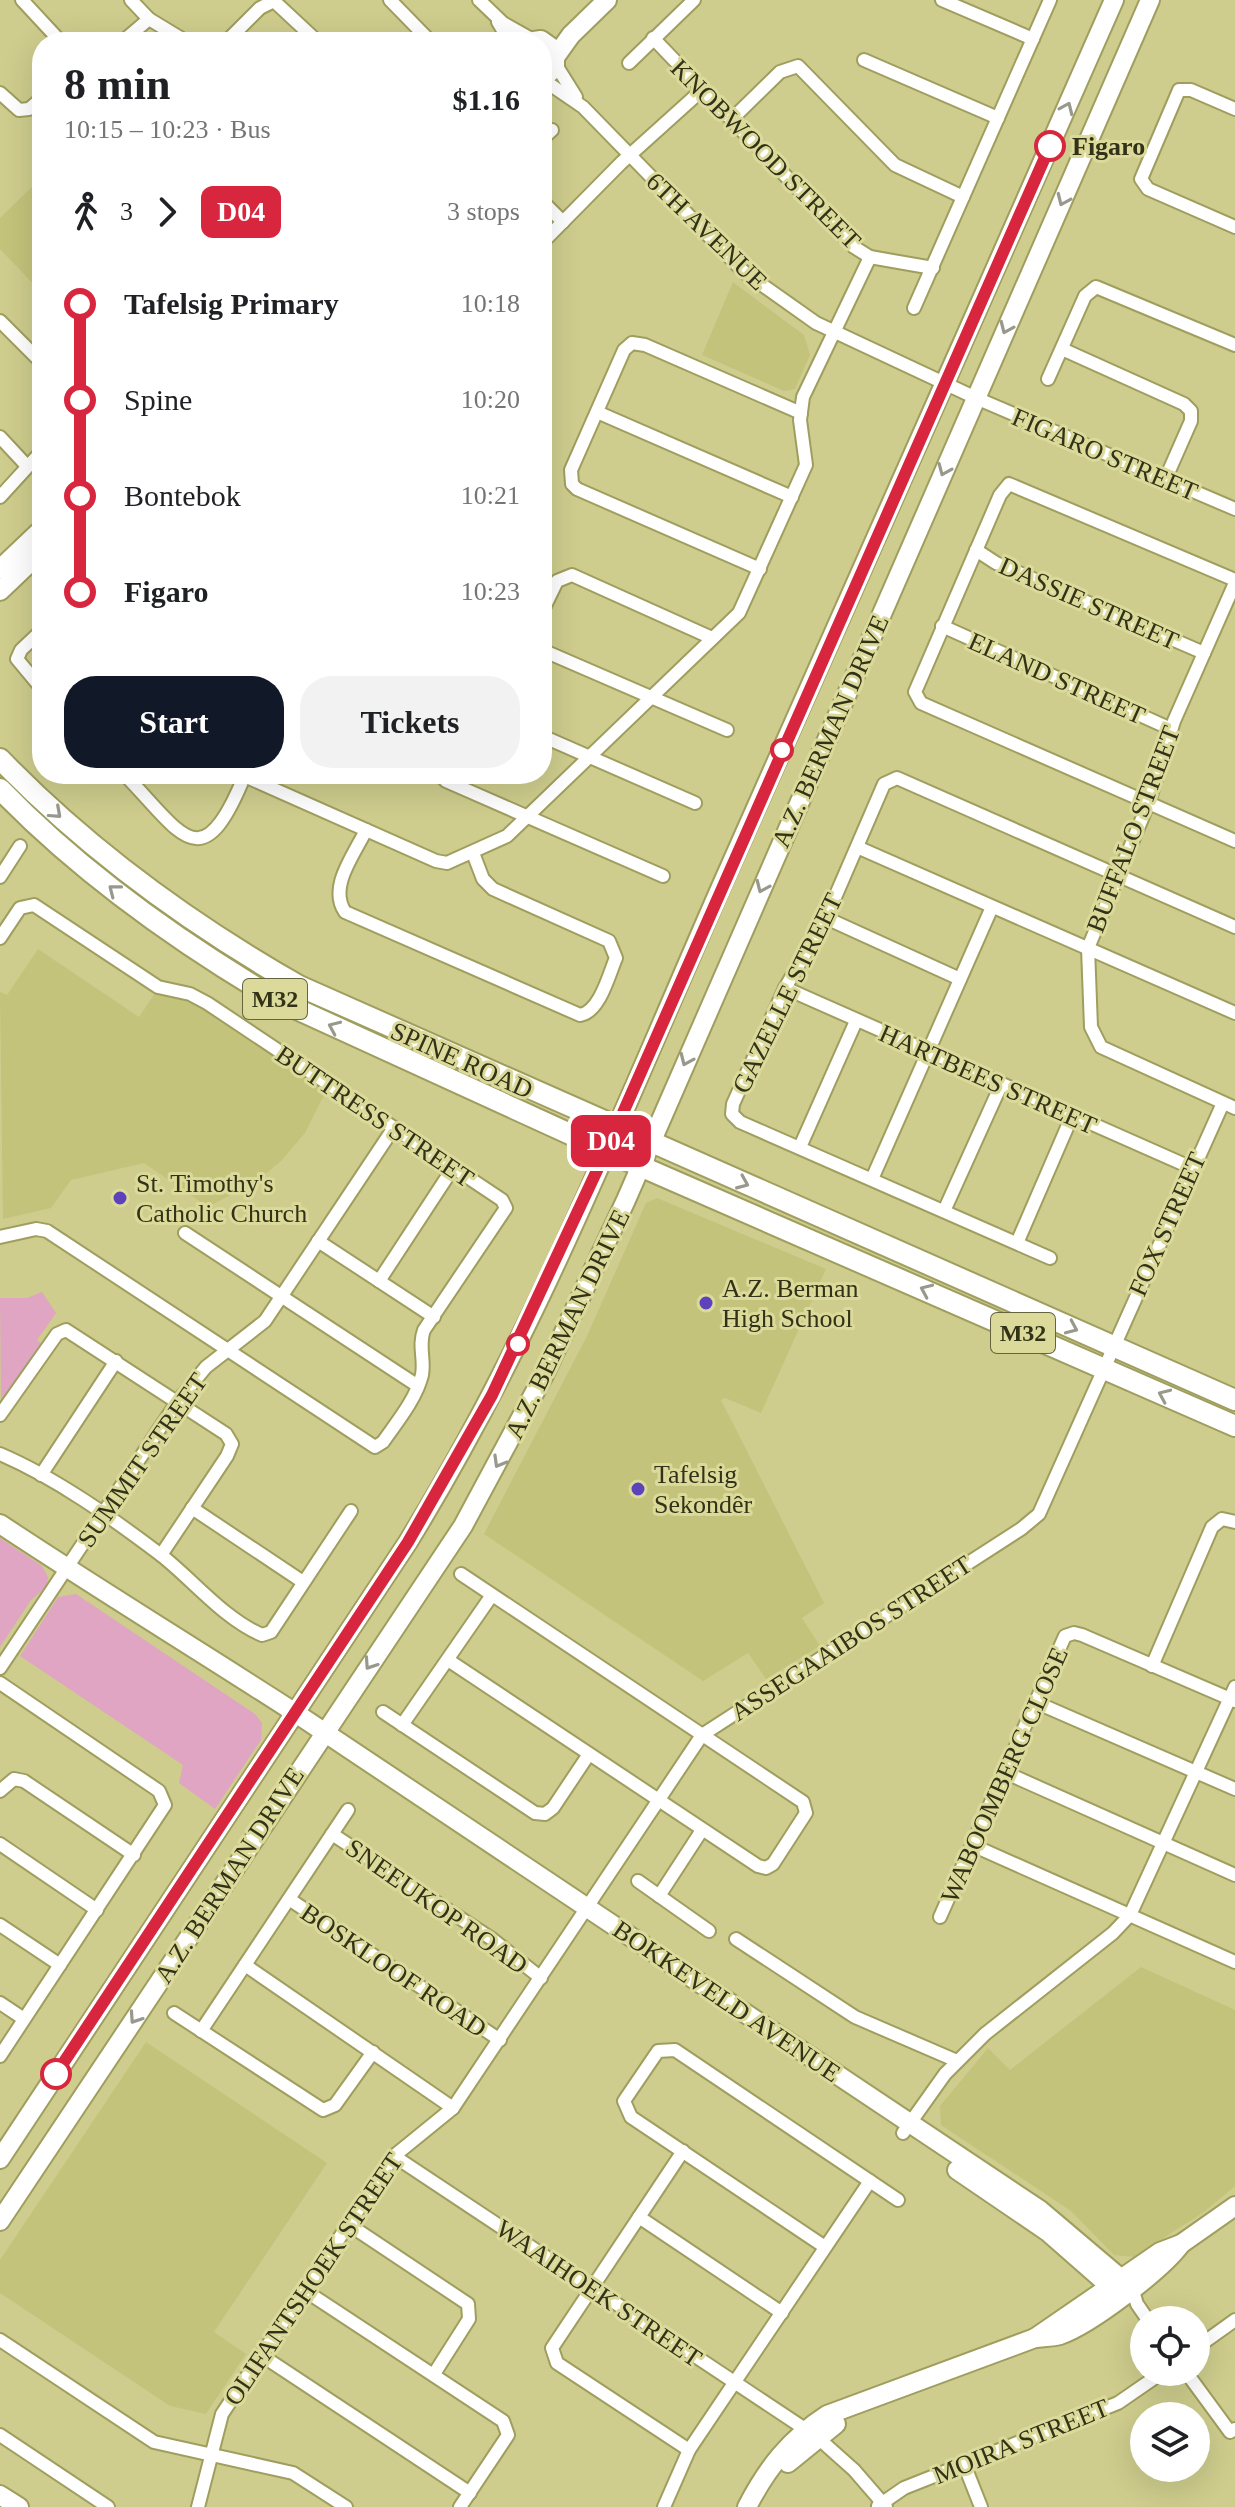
<!DOCTYPE html>
<html lang="en">
<head>
<meta charset="utf-8">
<style>
	body { margin:0; font-family:"Times New Roman",serif; background:#f2f2f2; color:#202124; height:100vh; display:flex; flex-direction:column; font-size:30px; white-space:nowrap }
	* { box-sizing:border-box; margin:0 }
	p { font-size:26px; color:#757577 }
	.icon { flex:none; width:44px; height:44px; fill:none; stroke:currentColor; stroke-width:2; stroke-linecap:round; stroke-linejoin:round }
	.map { position:relative; flex:1; overflow:hidden }
	.drawer { position:absolute; left:32px; top:32px; width:520px; height:752px; display:flex; flex-direction:column; background:#fff; border-radius:32px; box-shadow:0 8px 32px #0002 }
	.drawer>* { flex:none }
	.badge { padding:0 16px; border-radius:12px; font-size:28px; line-height:52px }
	.controls { position:absolute; left:1130px; top:2306px; display:grid; gap:16px }
	.controls a { display:grid; place-items:center; width:80px; height:80px; border-radius:50%; background:#fff; box-shadow:0 8px 32px #0002; font-size:40px }
	.map>.badge { position:absolute; translate:-50% -50%; box-shadow:0 0 0 4px #fff }
	.legs { display:flex; align-items:center; gap:12px; height:88px; padding:0 32px; font-size:26px }
	.legs p { margin-inline-start:auto }
	.headline { display:flex; align-items:center; justify-content:space-between; height:136px; padding:0 32px }
	h1 { font-size:44px; font-weight:600; line-height:60px }
	.action { display:flex; gap:16px; margin-top:auto; padding:16px 32px }
	.action a { flex:1; height:92px; border-radius:32px; background:#111827; color:#fff; font-size:32px; font-weight:600; line-height:92px; text-align:center }
	.action a+a { background:#f2f2f2; color:#202124 }
	ul { padding:0 32px; list-style:none }
	li { display:flex; align-items:center; gap:28px; height:96px; font-size:30px }
	li i { display:grid; place-items:center; width:12px; height:100%; margin:0 10px; background:currentColor }
	li i::after { content:''; width:20px; height:20px; margin:-10px; border:6px solid; border-radius:50%; background:#fff }
	li p { margin-inline-start:auto }
	li:first-child i { background:linear-gradient(#0000 50%,currentColor 0) }
	li:last-child i { background:linear-gradient(currentColor 50%,#0000 0) }
	.map>svg:first-child { display:block }
	.built { fill:#c4c37b }
	.green { fill:#dfa5c2 }
	.lines { fill:none; stroke-linecap:round; stroke-linejoin:round }
	.street-casing { stroke:#9f9e5f; stroke-width:16 }
	.secondary-casing { stroke:#9f9e5f; stroke-width:22 }
	.primary-casing { stroke:#9f9e5f; stroke-width:24 }
	.street { stroke:#fff; stroke-width:12 }
	.secondary { stroke:#fff; stroke-width:18 }
	.primary { stroke:#fff; stroke-width:20 }
	.oneway { stroke:#98988c }
	.line-1-casing { stroke:#fff; stroke-width:18 }
	.line-1 { stroke:#d7263d; stroke-width:12 }
	.stop-1-dot { fill:#fff; stroke:#d7263d; stroke-width:4 }
	.poi-dot { fill:#5d43bb; stroke:#dbda9a; stroke-width:3 }
	.labels { text-anchor:middle; stroke-width:6; stroke-linejoin:round; paint-order:stroke }
	.shield { fill:#dbda9a; stroke:#65643f; stroke-width:2 }
	.shield-label { font-size:24px; font-weight:bold; fill:#323218 }
	.stop-label { font-size:26px; font-weight:bold; fill:#323218; stroke:#dbda9a; text-anchor:start }
	.street-label { font-size:26px; fill:#323218; stroke:#dbda9a }
	.poi-label { font-size:26px; fill:#323218; stroke:#dbda9a; text-anchor:start }
</style>
</head>
<body>
<div class="map">
<svg width="1235" height="2507" viewBox="0 0 1235 2507">
	<rect width="100%" height="100%" fill="#cecd8d"/>
	<g class="built">
		<path d="M 42,177 L 42,293 L 0,249 L 0,218 Z"/>
		<path d="M 733,282 L 804,335 L 810,355 L 795,389 L 784,391 L 702,355 Z"/>
		<path d="M 38,949 L 139,1017 L 155,993 L 192,1002 L 326,1091 L 305,1133 L 282,1160 L 257,1181 L 208,1207 L 144,1163 L 71,1180 L 51,1208 L 3,1219 L 0,992 L 7,995 Z"/>
		<path d="M 657,1198 L 826,1269 L 761,1413 L 725,1398 L 721,1400 L 824,1603 L 802,1618 L 820,1646 L 766,1679 L 748,1653 L 703,1681 L 484,1534 L 587,1336 L 646,1203 Z"/>
		<path d="M 1141,1967 L 1235,2010 L 1235,2186 L 1204,2212 L 1134,2257 L 1114,2255 L 1071,2211 L 941,2125 L 940,2106 L 988,2048 L 1010,2070 Z"/>
		<path d="M 146,2042 L 327,2163 L 214,2332 L 246,2354 L 206,2414 L 170,2406 L 0,2293 L 0,2260 Z"/>
	</g>
	<g class="green">
		<path d="M 42,1292 L 56,1313 L 37,1340 L 41,1343 L 1,1402 L 0,1298 L 27,1298 Z"/>
		<path d="M 0,1538 L 42,1566 L 48,1577 L 47,1586 L 31,1600 L 0,1647 Z"/>
		<path d="M 76,1594 L 255,1714 L 262,1723 L 261,1740 L 215,1809 L 179,1783 L 183,1765 L 20,1656 L 58,1597 Z"/>
	</g>
	<g class="lines">
		<defs>
			<g id="street">
				<path d="M 22,0 L 61,42"/>
				<path d="M 131,0 L 149,19 L 187,42"/>
				<path d="M 390,0 L 431,42"/>
				<path d="M 479,0 L 503,23 L 533,40"/>
				<path d="M 942,0 L 1033,39"/>
				<path d="M 498,22 L 510,42"/>
				<path d="M 653,38 L 854,247 L 870,257 L 933,268"/>
				<path d="M 122,42 L 149,19"/>
				<path d="M 226,42 L 260,8 L 274,1 L 318,42"/>
				<path d="M 864,60 L 998,118"/>
				<path d="M 629,63 L 694,0"/>
				<path d="M 556,65 L 576,97"/>
				<path d="M 542,79 L 583,107 L 744,272 L 816,323 L 976,398 L 1235,509"/>
				<path d="M 0,93 L 19,110 L 29,109 L 42,98"/>
				<path d="M 1235,109 L 1191,90 L 1179,90 L 1141,179 L 1148,189 L 1235,227"/>
				<path d="M 731,120 L 780,72 L 798,66 L 895,165 L 963,197"/>
				<path d="M 542,139 L 552,130"/>
				<path d="M 542,201 L 563,222"/>
				<path d="M 542,243 L 621,163 L 702,90"/>
				<path d="M 914,308 L 1050,0"/>
				<path d="M 0,321 L 42,363"/>
				<path d="M 1062,349 L 1184,404 L 1191,411 L 1191,421 L 1165,480"/>
				<path d="M 1048,379 L 1085,296 L 1096,287 L 1235,345"/>
				<path d="M 597,412 L 792,497"/>
				<path d="M 0,437 L 27,466"/>
				<path d="M 0,497 L 42,451"/>
				<path d="M 976,550 L 996,563 L 1204,653"/>
				<path d="M 760,569 L 577,489 L 572,484 L 571,470 L 624,350 L 632,343 L 645,345 L 801,413"/>
				<path d="M 1235,580 L 1009,484 L 1000,495 L 915,692 L 921,703 L 1235,841"/>
				<path d="M 1235,583 L 1174,721 L 1149,802 L 1088,948 L 1091,1027 L 1101,1047 L 1235,1108"/>
				<path d="M 542,612 L 557,581 L 572,575 L 712,638"/>
				<path d="M 942,626 L 1171,729"/>
				<path d="M 42,630 L 21,650 L 17,659 L 42,689"/>
				<path d="M 542,650 L 727,730"/>
				<path d="M 542,736 L 695,803"/>
				<path d="M 124,774 C 181,832 201,882 244,777"/>
				<path d="M 240,774 L 436,861 L 447,863 L 507,836 L 739,613 L 806,465 L 800,420 L 803,397 L 870,257"/>
				<path d="M 439,774 L 446,781 L 663,876"/>
				<path d="M 366,830 C 354,855 328,887 345,912 L 580,1015 C 600,1012 609,974 616,958 L 609,941 L 493,889 L 483,879 L 473,853"/>
				<path d="M 857,847 L 1235,1013"/>
				<path d="M 0,877 L 20,846"/>
				<path d="M 826,918 L 960,979"/>
				<path d="M 0,938 L 20,908 L 34,905 L 158,987 L 190,994 L 207,1003 L 502,1200 L 506,1208 L 424,1330 C 418,1346 425,1359 422,1375 C 416,1399 397,1422 383,1442 L 375,1447 L 47,1231 L 36,1229 L 0,1237"/>
				<path d="M 785,988 L 1192,1168"/>
				<path d="M 800,1147 L 856,1021"/>
				<path d="M 872,1179 L 992,907"/>
				<path d="M 944,1211 L 1001,1085"/>
				<path d="M 185,1233 L 418,1386"/>
				<path d="M 318,1241 L 434,1317"/>
				<path d="M 1017,1243 L 1072,1116"/>
				<path d="M 1050,1258 L 740,1122 L 732,1114 L 733,1104 L 785,988 L 826,918 L 884,784 L 897,778 L 1235,927"/>
				<path d="M 379,1281 L 453,1168"/>
				<path d="M 0,1415 L 57,1334 L 66,1330 L 226,1434 L 232,1444 L 227,1456 L 161,1555"/>
				<path d="M 0,1454 C 56,1478 112,1518 161,1555 C 194,1581 223,1618 262,1635 L 271,1632 L 351,1511"/>
				<path d="M 41,1475 L 116,1361"/>
				<path d="M 192,1508 L 303,1582"/>
				<path d="M 448,1660 L 758,1866 L 766,1868 L 773,1864 L 806,1813 L 803,1802 L 461,1574"/>
				<path d="M 1152,1666 L 1212,1527 L 1222,1519 L 1235,1522"/>
				<path d="M 0,1668 L 178,1401 L 206,1367 L 265,1321 L 393,1129"/>
				<path d="M 0,1683 L 159,1791 L 165,1805 L 0,2056"/>
				<path d="M 1035,1702 L 1235,1789"/>
				<path d="M 383,1712 L 535,1813 L 545,1814 L 553,1808 L 589,1754"/>
				<path d="M 402,1725 L 492,1595"/>
				<path d="M 1004,1772 L 1235,1875"/>
				<path d="M 0,1791 L 14,1779 L 24,1781 L 134,1855"/>
				<path d="M 332,1834 L 492,1939 L 541,1978"/>
				<path d="M 0,1844 L 97,1910"/>
				<path d="M 972,1845 L 1235,1962"/>
				<path d="M 638,1881 L 709,1931"/>
				<path d="M 659,1896 L 702,1830"/>
				<path d="M 289,1899 L 500,2040"/>
				<path d="M 940,1917 L 1065,1636 L 1074,1633 L 1082,1635 L 1235,1701"/>
				<path d="M 0,1925 L 60,1965"/>
				<path d="M 736,1939 L 855,2017 L 957,2061"/>
				<path d="M 245,1965 L 453,2108"/>
				<path d="M 0,2003 L 24,2019"/>
				<path d="M 174,2013 L 323,2110 L 335,2105 L 373,2052"/>
				<path d="M 201,2031 L 348,1810"/>
				<path d="M 903,2133 L 945,2074 L 985,2034 L 1113,1933 L 1130,1915 L 1235,1687"/>
				<path d="M 683,2151 L 552,2348 L 557,2363 L 689,2450"/>
				<path d="M 394,2156 L 817,2437 L 854,2470 L 886,2507"/>
				<path d="M 639,2217 L 782,2313"/>
				<path d="M 348,2224 L 468,2304 L 469,2319 L 434,2374"/>
				<path d="M 825,2247 L 631,2117 L 624,2101 L 658,2051 L 675,2050 L 898,2200"/>
				<path d="M 1132,2288 L 1137,2304 L 1148,2320"/>
				<path d="M 304,2290 L 503,2421 L 508,2435 L 460,2507"/>
				<path d="M 0,2340 L 154,2442 L 293,2473 L 346,2507"/>
				<path d="M 1196,2348 L 1235,2320"/>
				<path d="M 261,2355 L 470,2493"/>
				<path d="M 1186,2372 L 1230,2432 L 1235,2429"/>
				<path d="M 0,2435 L 108,2507"/>
				<path d="M 964,2464 L 981,2507"/>
				<path d="M 878,2506 L 904,2488 L 1118,2403 L 1163,2372"/>
				<path d="M 198,2507 L 222,2414 L 394,2156 L 453,2108 L 702,1735 L 1021,1529 L 1039,1514 L 1223,1103"/>
				<path d="M 664,2507 L 689,2450 L 870,2181"/>
			</g>
			<g id="secondary">
				<path d="M 527,42 L 541,40 L 555,50 L 555,68 L 542,79"/>
				<path d="M 556,56 L 571,35 L 607,0"/>
				<path d="M 0,569 L 42,529"/>
				<path d="M 0,591 L 42,551"/>
				<path d="M 0,1524 C 98,1589 198,1650 297,1714 L 1040,2210 L 1132,2288"/>
				<path d="M 0,2159 L 408,1542 C 535,1336 623,1110 720,889 C 851,592 984,297 1114,0"/>
				<path d="M 957,2170 L 1048,2232 L 1121,2296"/>
				<path d="M 0,2221 L 463,1526 L 544,1375 L 626,1200 L 1150,0"/>
				<path d="M 1035,2338 L 1160,2252 L 1181,2244 L 1235,2206"/>
				<path d="M 788,2463 L 836,2424"/>
				<path d="M 0,2495 L 19,2507"/>
				<path d="M 747,2507 C 767,2468 790,2439 827,2415 L 1035,2338 C 1043,2337 1053,2337 1060,2335 C 1091,2324 1162,2270 1181,2244"/>
			</g>
			<g id="primary">
				<path d="M 0,759 C 87,849 190,924 299,986 L 1235,1400"/>
				<path d="M 0,789 C 80,872 177,941 277,1000 L 640,1166 L 1235,1426"/>
			</g>
		</defs>
		<use href="#street" class="street-casing"/>
		<use href="#secondary" class="secondary-casing"/>
		<use href="#primary" class="primary-casing"/>
		<use href="#street" class="street"/>
		<use href="#secondary" class="secondary"/>
		<use href="#primary" class="primary"/>
	</g>
	<defs><path id="oneway-chevron" d="M-2-3.5L2.5 0L-2 3.5" fill="none" stroke-width="1.6" stroke-linecap="round" stroke-linejoin="round" transform="scale(2)"/></defs>
	<g class="oneway">
		<use href="#oneway-chevron" transform="translate(1067 108) rotate(-66)"/>
		<use href="#oneway-chevron" transform="translate(1063 200) rotate(114)"/>
		<use href="#oneway-chevron" transform="translate(1006 328) rotate(114)"/>
		<use href="#oneway-chevron" transform="translate(944 470) rotate(113)"/>
		<use href="#oneway-chevron" transform="translate(56 813) rotate(42)"/>
		<use href="#oneway-chevron" transform="translate(762 887) rotate(114)"/>
		<use href="#oneway-chevron" transform="translate(114 890) rotate(-142)"/>
		<use href="#oneway-chevron" transform="translate(334 1027) rotate(-156)"/>
		<use href="#oneway-chevron" transform="translate(686 1060) rotate(114)"/>
		<use href="#oneway-chevron" transform="translate(743 1183) rotate(23)"/>
		<use href="#oneway-chevron" transform="translate(926 1290) rotate(-156)"/>
		<use href="#oneway-chevron" transform="translate(1072 1328) rotate(24)"/>
		<use href="#oneway-chevron" transform="translate(1164 1395) rotate(-156)"/>
		<use href="#oneway-chevron" transform="translate(499 1462) rotate(120)"/>
		<use href="#oneway-chevron" transform="translate(370 1664) rotate(124)"/>
		<use href="#oneway-chevron" transform="translate(135 2018) rotate(124)"/>
	</g>
	<g class="lines">
		<defs>
			<path id="line-1" d="M 56,2074 L 408,1542 L 492,1395 L 607,1149 L 1050,146"/>
		</defs>
		<use href="#line-1" class="line-1-casing"/>
		<use href="#line-1" class="line-1"/>
	</g>
	<g class="stop-1-dot">
		<circle cx="1050" cy="146" r="14"/>
		<circle cx="782" cy="750" r="10"/>
		<circle cx="518" cy="1344" r="10"/>
		<circle cx="56" cy="2074" r="14"/>
	</g>
	<g class="poi-dot">
		<circle cx="120" cy="1198" r="8"/>
		<circle cx="706" cy="1303" r="8"/>
		<circle cx="638" cy="1489" r="8"/>
	</g>
	<g class="labels">
		<g class="shield">
			<rect x="243" y="979" width="64" height="40" rx="6"/>
			<rect x="991" y="1313" width="64" height="40" rx="6"/>
		</g>
		<g class="shield-label">
			<text x="275" y="1007">M32</text>
			<text x="1023" y="1341">M32</text>
		</g>
		<g class="stop-label">
			<text x="1072" y="155">Figaro</text>
		</g>
		<g class="street-label">
			<text transform="translate(766 154) rotate(45)" y="9">KNOBWOOD STREET</text>
			<text transform="translate(707 231) rotate(44)" y="9">6TH AVENUE</text>
			<text transform="translate(1105 454) rotate(23)" y="9">FIGARO STREET</text>
			<text transform="translate(1089 603) rotate(24)" y="9">DASSIE STREET</text>
			<text transform="translate(1057 678) rotate(24)" y="9">ELAND STREET</text>
			<text transform="translate(830 731) rotate(-66)" y="9">A.Z. BERMAN DRIVE</text>
			<text transform="translate(1133 829) rotate(-69)" y="9">BUFFALO STREET</text>
			<text transform="translate(787 993) rotate(-64)" y="9">GAZELLE STREET</text>
			<text transform="translate(462 1060) rotate(24)" y="9">SPINE ROAD</text>
			<text transform="translate(988 1079) rotate(24)" y="9">HARTBEES STREET</text>
			<text transform="translate(375 1116) rotate(34)" y="9">BUTTRESS STREET</text>
			<text transform="translate(1167 1224) rotate(-66)" y="9">FOX STREET</text>
			<text transform="translate(567 1324) rotate(-64)" y="9">A.Z. BERMAN DRIVE</text>
			<text transform="translate(142 1460) rotate(-55)" y="9">SUMMIT STREET</text>
			<text transform="translate(851 1638) rotate(-33)" y="9">ASSEGAAIBOS STREET</text>
			<text transform="translate(1004 1775) rotate(-66)" y="9">WABOOMBERG CLOSE</text>
			<text transform="translate(229 1875) rotate(-57)" y="9">A.Z. BERMAN DRIVE</text>
			<text transform="translate(437 1906) rotate(35)" y="9">SNEEUKOP ROAD</text>
			<text transform="translate(394 1970) rotate(34)" y="9">BOSKLOOF ROAD</text>
			<text transform="translate(727 2001) rotate(34)" y="9">BOKKEVELD AVENUE</text>
			<text transform="translate(313 2279) rotate(-56)" y="9">OLIFANTSHOEK STREET</text>
			<text transform="translate(599 2293) rotate(34)" y="9">WAAIHOEK STREET</text>
			<text transform="translate(1021 2441) rotate(-22)" y="9">MOIRA STREET</text>
		</g>
		<g class="poi-label">
			<text x="136" y="1192">St. Timothy's<tspan x="136" dy="30">Catholic Church</tspan></text>
			<text x="722" y="1297">A.Z. Berman<tspan x="722" dy="30">High School</tspan></text>
			<text x="654" y="1483">Tafelsig<tspan x="654" dy="30">Sekondêr</tspan></text>
		</g>
	</g>
</svg>
<div class="controls">
<a><svg class="icon" aria-label="locate" viewBox="0 0 24 24"><circle cx="12" cy="12" r="6"/><path d="M12 2v4M12 18v4M2 12h4M18 12h4"/></svg></a>
<a><svg class="icon" aria-label="layers" viewBox="0 0 24 24"><path d="M12 4l9 5-9 5-9-5zM3 14l9 5 9-5"/></svg></a>
</div>
<b class="badge" style="left:611px;top:1141px;background:#d7263d;color:#fff">D04</b>
<section class="drawer">
<div class="headline"><div><h1>8 min</h1><p>10:15 – 10:23 · Bus</p></div><b>$1.16</b></div>
<div class="legs"><svg class="icon" aria-label="walk" viewBox="0 0 24 24"><circle cx="13" cy="4" r="2"/><path d="M13 8l-2 6 4 7M11 14l-3 7M7 12l3-4h3l4 4"/></svg>3<svg class="icon" aria-label="forward" viewBox="0 0 24 24"><path d="M9 5l7 7-7 7"/></svg><b class="badge" style="background:#d7263d;color:#fff">D04</b><p>3 stops</p></div>
<ul>
<li><i style="color:#d7263d"></i><b>Tafelsig Primary</b><p>10:18</p></li>
<li><i style="color:#d7263d"></i><span>Spine</span><p>10:20</p></li>
<li><i style="color:#d7263d"></i><span>Bontebok</span><p>10:21</p></li>
<li><i style="color:#d7263d"></i><b>Figaro</b><p>10:23</p></li>
</ul>
<div class="action"><a>Start</a><a>Tickets</a></div>
</section>
</div>
</body>
</html>
